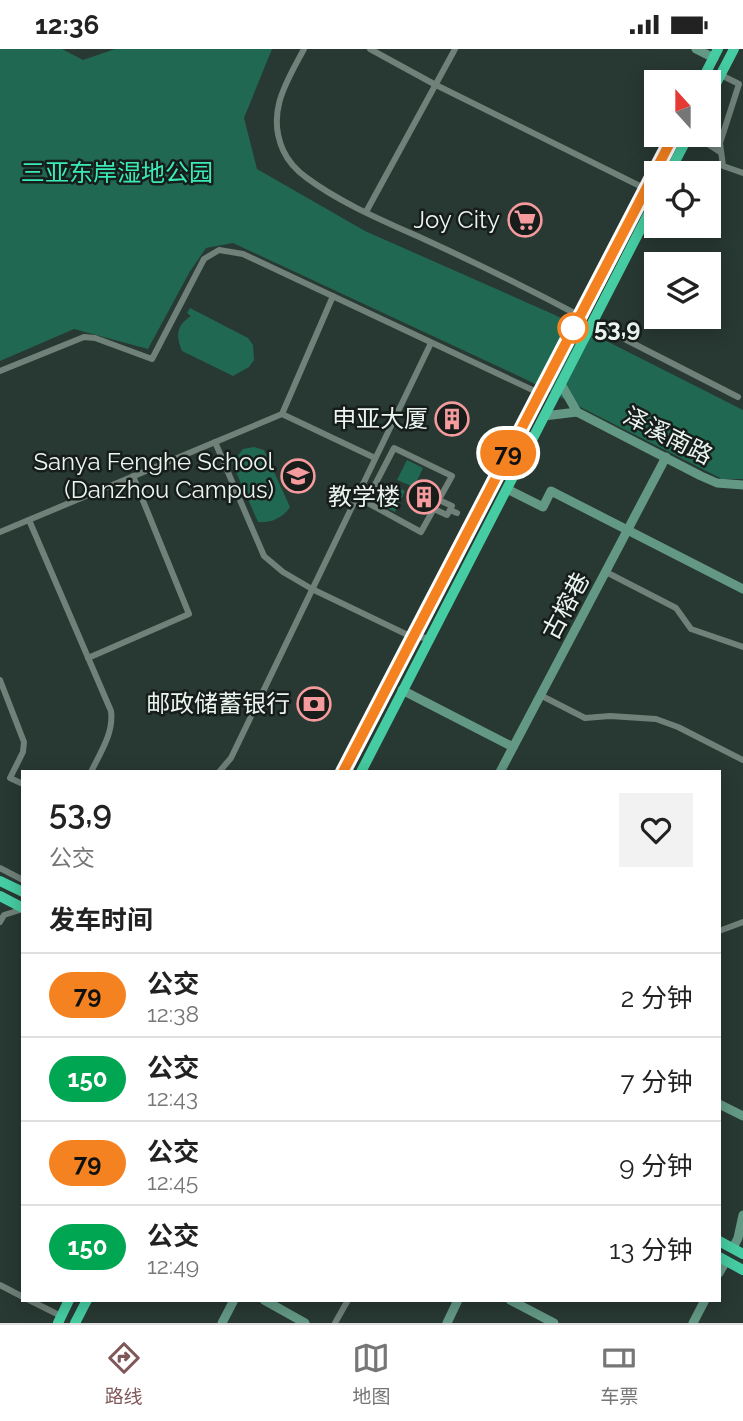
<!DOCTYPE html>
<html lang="zh">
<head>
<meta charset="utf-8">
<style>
	body { margin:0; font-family:Raleway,"Noto Sans SC",sans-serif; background:#f2f2f2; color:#222; height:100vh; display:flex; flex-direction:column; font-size:26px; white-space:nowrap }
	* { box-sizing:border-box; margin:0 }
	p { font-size:23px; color:#767676 }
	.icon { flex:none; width:38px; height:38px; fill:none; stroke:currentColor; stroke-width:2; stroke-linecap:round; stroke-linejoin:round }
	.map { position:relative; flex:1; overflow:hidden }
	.sheet { position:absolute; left:21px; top:721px; width:700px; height:532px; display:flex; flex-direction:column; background:#fff; border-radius:0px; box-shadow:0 4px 18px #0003 }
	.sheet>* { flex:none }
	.badge { padding:0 14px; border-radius:23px; font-size:24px; line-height:46px }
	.needle { width:46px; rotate:339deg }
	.controls { position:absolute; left:644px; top:21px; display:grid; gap:14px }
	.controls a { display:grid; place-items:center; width:77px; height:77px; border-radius:0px; background:#fff; box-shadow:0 4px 18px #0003; font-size:35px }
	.map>.badge { position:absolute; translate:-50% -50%; box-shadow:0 0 0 4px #fff }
	h2 { padding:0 28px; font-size:26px; line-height:63px }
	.round { display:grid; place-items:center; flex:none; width:74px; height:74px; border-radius:0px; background:#f2f2f2 }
	.headline { display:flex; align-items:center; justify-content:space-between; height:119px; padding:0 28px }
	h1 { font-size:33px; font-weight:600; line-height:52px }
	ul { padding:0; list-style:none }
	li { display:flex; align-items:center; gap:21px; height:84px; padding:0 28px; border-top:2px solid #e0e0e0 }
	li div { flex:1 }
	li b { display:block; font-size:26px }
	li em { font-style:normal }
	li .badge { min-width:77px; font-weight:700; text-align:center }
	.status { display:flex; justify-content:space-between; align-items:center; height:49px; padding:0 35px; background:#fff; direction:ltr }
	.status svg { height:19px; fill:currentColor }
	.tab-bar { display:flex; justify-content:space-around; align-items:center; height:98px; border-top:2px solid #e0e0e0; background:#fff; font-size:19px; color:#767676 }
	.tab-bar a { display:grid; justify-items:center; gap:4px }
	.tab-bar .on { color:#815859 }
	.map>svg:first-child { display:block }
	.green { fill:#216852 }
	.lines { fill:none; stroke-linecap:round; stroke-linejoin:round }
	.street { stroke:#6f8179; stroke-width:6 }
	.secondary { stroke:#639885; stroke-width:9 }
	.highway { stroke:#46cca2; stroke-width:10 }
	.line-casing { stroke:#fff; stroke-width:16 }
	.line { stroke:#f58220; stroke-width:10 }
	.stop-dot { fill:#fff; stroke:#f58220; stroke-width:3.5 }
	.labels { text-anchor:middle; stroke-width:5; stroke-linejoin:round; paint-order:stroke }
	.park-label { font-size:24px; fill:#3aebb8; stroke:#161d1a }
	.poi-label { font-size:24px; fill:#ebf5f0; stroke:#161d1a; text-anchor:end }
	.stop-label { font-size:24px; font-weight:bold; fill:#ebf5f0; stroke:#161d1a; text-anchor:start }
	.street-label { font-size:24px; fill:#ebf5f0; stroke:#161d1a }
</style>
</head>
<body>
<div class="status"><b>12:36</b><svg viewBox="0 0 49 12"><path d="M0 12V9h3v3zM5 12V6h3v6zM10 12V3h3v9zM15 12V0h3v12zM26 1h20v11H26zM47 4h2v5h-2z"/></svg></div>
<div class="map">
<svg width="743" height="1274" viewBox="0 0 743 1274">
	<rect width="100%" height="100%" fill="#283832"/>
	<g class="green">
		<path d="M 0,0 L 62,0 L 83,11 L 115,0 L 272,0 L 244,69 L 257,120 L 365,182 L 555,266 L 743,361 L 743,430 L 722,430 L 525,330 L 233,194 L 206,199 L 189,224 L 148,300 L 74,280 L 0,312 Z"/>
		<path d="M 190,259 L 248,289 L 253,296 L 254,311 L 249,318 L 233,327 L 182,302 C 176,286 176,277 191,267 L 187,264 Z"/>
		<path d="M 254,398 L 264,401 L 290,458 C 283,469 271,474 258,473 L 232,414 L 243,400 Z"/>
		<path d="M 407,411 L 423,419 L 414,438 L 397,431 Z"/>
		<path d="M 394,436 L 405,442 L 395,463 L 383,457 Z"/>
	</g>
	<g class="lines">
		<g class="street">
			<path d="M 304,0 C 287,32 266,63 283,101 C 288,112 297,122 307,129 C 342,155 386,173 426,191 C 478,215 529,240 580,267"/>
			<path d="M 370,0 L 434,35 L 646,140"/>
			<path d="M 721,26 L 739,35 L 720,94 L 723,117 L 743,124"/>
			<path d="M 694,86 L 720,103"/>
			<path d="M 366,163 L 455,0"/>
			<path d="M 601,278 L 738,348"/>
			<path d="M 0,322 L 84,288 L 95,289 L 152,310 L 204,210 L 219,201 L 243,205 L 539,344"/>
			<path d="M 282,365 L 375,409"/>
			<path d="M 215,393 L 264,507 L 283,523 L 312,540 L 412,588 L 429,589"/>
			<path d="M 394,399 L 452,427 L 421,483 L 366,453 Z"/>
			<path d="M 439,451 L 452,457 L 450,461 L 457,464"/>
			<path d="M 434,460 L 447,466 L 450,461"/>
			<path d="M 29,471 L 111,662 C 114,684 100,704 91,723"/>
			<path d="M 0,483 L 282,365 L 333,247"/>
			<path d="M 606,523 L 676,559 L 691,580 L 743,598"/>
			<path d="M 88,609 L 189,565 L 133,427"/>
			<path d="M 0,631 L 24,693 L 23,703 L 10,729 L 23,735"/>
			<path d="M 540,646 L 585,669 L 610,667 L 656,670 L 678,678 L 743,711"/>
			<path d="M 219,723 L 231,709 L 431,294"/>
			<path d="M 0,819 L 23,831"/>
			<path d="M 0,873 L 4,866 L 23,860"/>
			<path d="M 719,882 L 743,873"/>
			<path d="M 0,1236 L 23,1248"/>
			<path d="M 29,1251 L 61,1267"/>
			<path d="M 335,1274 L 348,1251"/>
		</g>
		<g class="secondary">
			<path d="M 696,0 L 714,9"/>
			<path d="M 577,363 L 701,427 L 717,434 L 743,436"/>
			<path d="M 544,367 L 577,363 L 561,335"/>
			<path d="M 507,440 L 543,458 L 551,442 L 743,540"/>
			<path d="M 402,641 L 513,698"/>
			<path d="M 500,723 L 666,408"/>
			<path d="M 719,1055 L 743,1067"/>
			<path d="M 733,1199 L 738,1189 L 743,1166"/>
			<path d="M 719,1224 L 726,1212"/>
			<path d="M 264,1251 L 305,1274"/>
			<path d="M 510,1251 L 554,1274"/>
			<path d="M 222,1274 L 234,1251"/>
			<path d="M 447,1274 L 458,1251"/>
			<path d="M 693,1274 L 705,1251"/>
		</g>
		<g class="highway">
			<path d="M 701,33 L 718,0"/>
			<path d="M 709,48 L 734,0"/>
			<path d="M 669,124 L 689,86"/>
			<path d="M 343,723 L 674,86"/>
			<path d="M 361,723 L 656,150"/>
			<path d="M 0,832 L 23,843"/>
			<path d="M 0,847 L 23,859"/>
			<path d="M 719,1192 L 743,1205"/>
			<path d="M 719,1208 L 743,1221"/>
			<path d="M 58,1274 L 69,1251"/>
			<path d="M 75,1274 L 87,1251"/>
		</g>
	</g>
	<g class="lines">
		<defs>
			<path id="line" d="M 343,723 L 674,86"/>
		</defs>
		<use href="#line" class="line-casing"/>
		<use href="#line" class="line"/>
	</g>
	<defs>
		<symbol id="supermarket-ring" viewBox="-11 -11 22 22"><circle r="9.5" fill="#161d1a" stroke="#f59b9d" stroke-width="1.5"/><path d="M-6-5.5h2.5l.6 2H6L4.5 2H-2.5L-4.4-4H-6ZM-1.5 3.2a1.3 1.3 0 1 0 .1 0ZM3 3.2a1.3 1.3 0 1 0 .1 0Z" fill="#f59b9d"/></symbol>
		<symbol id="building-ring" viewBox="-11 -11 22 22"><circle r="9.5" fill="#161d1a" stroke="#f59b9d" stroke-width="1.5"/><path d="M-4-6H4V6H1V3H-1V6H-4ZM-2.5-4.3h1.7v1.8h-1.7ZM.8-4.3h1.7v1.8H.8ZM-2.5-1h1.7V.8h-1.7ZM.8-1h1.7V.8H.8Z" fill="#f59b9d"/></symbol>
		<symbol id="school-ring" viewBox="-11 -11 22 22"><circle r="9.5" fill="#161d1a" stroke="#f59b9d" stroke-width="1.5"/><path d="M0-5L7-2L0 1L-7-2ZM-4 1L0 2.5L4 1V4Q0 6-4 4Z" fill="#f59b9d"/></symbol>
		<symbol id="bank-ring" viewBox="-11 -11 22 22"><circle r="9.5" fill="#161d1a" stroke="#f59b9d" stroke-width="1.5"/><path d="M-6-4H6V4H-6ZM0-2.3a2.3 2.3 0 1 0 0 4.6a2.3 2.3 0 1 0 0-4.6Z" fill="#f59b9d"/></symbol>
	</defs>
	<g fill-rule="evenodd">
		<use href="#supermarket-ring" x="506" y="152" width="38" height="38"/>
		<use href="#building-ring" x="433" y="351" width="38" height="38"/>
		<use href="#school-ring" x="279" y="408" width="38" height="38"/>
		<use href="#building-ring" x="405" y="429" width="38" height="38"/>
		<use href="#bank-ring" x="295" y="636" width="38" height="38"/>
	</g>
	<circle class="stop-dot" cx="573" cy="279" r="14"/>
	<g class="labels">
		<g class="park-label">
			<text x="117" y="132">三亚东岸湿地公园</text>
		</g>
		<g class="poi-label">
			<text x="500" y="179">Joy City</text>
			<text x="428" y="378">申亚大厦</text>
			<text x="274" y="421">Sanya Fenghe School<tspan x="274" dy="28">(Danzhou Campus)</tspan></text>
			<text x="400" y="456">教学楼</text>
			<text x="290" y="663">邮政储蓄银行</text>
		</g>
		<g class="stop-label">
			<text x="594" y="287">53,9</text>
		</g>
		<g class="street-label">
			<text transform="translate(668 387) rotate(27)" y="8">泽溪南路</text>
			<text transform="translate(566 557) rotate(-62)" y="8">古榕巷</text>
		</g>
	</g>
</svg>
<div class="controls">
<a><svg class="needle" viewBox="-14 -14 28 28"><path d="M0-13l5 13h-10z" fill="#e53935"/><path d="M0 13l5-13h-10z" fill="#767676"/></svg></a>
<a><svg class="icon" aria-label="locate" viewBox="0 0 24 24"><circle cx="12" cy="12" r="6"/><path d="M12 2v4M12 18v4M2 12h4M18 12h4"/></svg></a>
<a><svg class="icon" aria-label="layers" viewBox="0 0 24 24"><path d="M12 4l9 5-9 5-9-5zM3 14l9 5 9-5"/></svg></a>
</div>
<b class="badge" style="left:508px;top:404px;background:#f58220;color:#111">79</b>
<section class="sheet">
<div class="headline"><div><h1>53,9</h1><p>公交</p></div><a class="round"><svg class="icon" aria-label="heart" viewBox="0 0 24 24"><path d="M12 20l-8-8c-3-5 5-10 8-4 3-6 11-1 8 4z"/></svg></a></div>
<h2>发车时间</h2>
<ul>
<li><span class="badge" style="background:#f58220;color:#111">79</span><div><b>公交</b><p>12:38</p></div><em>2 分钟</em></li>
<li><span class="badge" style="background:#00a651;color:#fff">150</span><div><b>公交</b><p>12:43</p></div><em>7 分钟</em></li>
<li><span class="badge" style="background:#f58220;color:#111">79</span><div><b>公交</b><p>12:45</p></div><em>9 分钟</em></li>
<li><span class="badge" style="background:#00a651;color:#fff">150</span><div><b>公交</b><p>12:49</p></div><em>13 分钟</em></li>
</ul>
</section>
</div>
<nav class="tab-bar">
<a class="on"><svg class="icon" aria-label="directions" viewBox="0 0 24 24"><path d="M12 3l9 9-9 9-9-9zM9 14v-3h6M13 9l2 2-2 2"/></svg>路线</a>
<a><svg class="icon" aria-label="map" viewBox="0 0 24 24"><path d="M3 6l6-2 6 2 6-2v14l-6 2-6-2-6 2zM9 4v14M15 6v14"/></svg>地图</a>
<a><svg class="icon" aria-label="tickets" viewBox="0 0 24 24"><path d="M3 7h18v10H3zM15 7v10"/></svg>车票</a>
</nav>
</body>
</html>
